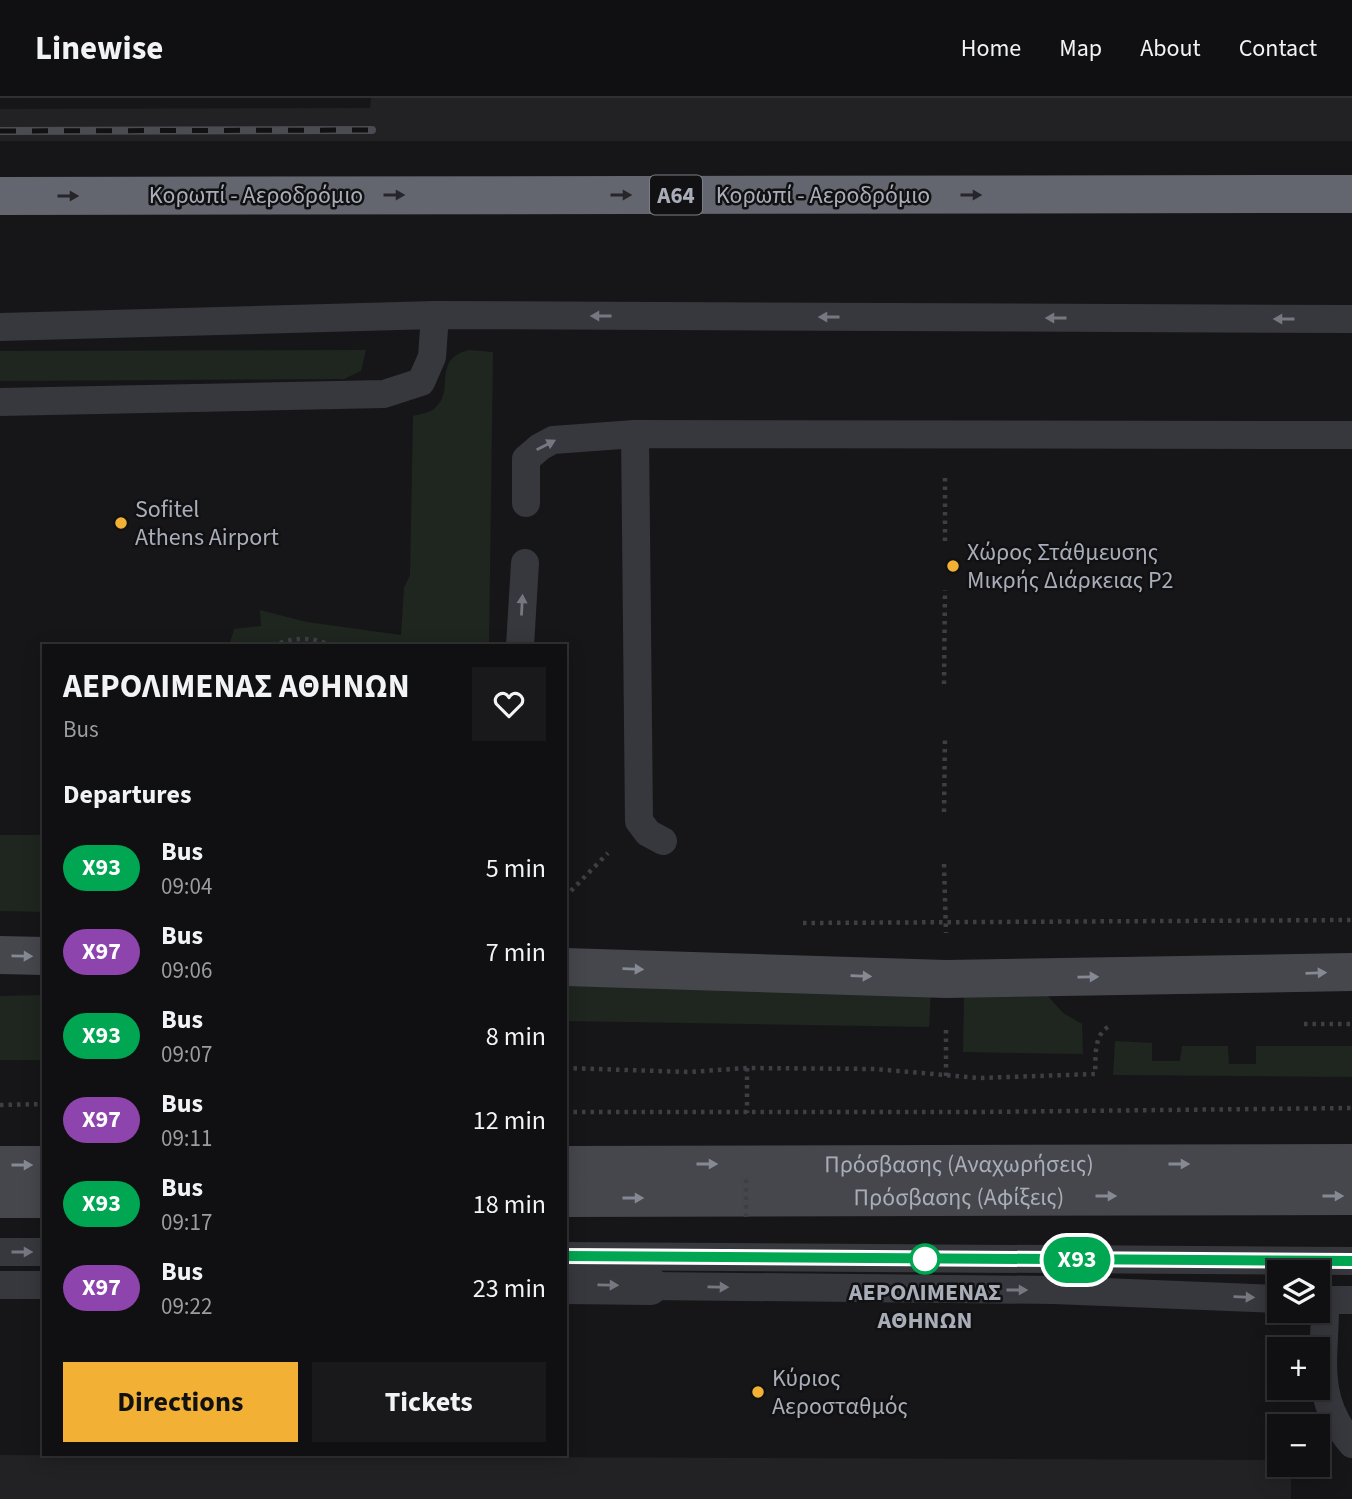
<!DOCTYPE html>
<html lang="en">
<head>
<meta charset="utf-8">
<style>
	body { margin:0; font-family:"Source Sans 3",sans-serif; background:#19191b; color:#f1f3f6; height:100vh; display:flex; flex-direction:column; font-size:26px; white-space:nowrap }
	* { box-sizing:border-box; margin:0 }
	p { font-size:23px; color:#9c9d9f }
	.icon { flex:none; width:38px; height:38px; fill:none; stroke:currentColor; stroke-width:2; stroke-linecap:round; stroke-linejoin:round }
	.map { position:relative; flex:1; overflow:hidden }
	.drawer { position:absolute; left:42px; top:546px; width:525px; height:812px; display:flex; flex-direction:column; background:#101012; border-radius:0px; box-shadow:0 4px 18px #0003,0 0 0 2px #303032 }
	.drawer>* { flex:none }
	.badge { padding:0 14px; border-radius:23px; font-size:24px; line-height:46px }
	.buttons { position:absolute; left:1267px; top:1162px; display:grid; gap:14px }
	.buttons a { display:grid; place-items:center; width:63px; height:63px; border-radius:0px; background:#101012; box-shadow:0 4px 18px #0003,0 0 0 2px #303032; font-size:35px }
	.map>.badge { position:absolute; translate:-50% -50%; box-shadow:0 0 0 4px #fff }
	h2 { padding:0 21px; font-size:26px; line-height:63px }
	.round { display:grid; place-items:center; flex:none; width:74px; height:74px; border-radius:0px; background:#19191b }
	.headline { display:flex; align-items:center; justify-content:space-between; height:119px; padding:0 21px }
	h1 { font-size:33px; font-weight:700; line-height:52px }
	.primary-button { display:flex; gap:14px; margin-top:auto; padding:14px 21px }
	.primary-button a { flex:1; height:80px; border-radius:0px; background:#f2b134; color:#111; font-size:28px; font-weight:700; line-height:80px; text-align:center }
	.primary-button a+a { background:#19191b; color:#f1f3f6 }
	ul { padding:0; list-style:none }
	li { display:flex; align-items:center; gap:21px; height:84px; padding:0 21px }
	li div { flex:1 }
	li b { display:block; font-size:26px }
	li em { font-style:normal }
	li .badge { min-width:77px; font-weight:700; text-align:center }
	header { display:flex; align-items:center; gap:42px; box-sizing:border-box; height:98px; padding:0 35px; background:#101012; border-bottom:2px solid #303032 }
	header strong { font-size:33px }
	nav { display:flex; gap:38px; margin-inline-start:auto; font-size:24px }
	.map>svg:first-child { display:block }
	.built { fill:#222225 }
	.green { fill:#1e261f }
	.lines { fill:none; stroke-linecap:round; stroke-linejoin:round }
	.path { stroke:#3d3f44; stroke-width:4.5; stroke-dasharray:3.5 5; stroke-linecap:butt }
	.lane { stroke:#37383d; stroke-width:28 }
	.street { stroke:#37383d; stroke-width:38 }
	.secondary { stroke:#45474d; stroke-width:38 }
	.highway { stroke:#63666e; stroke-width:38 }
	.rail-casing { stroke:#4a4c52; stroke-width:8 }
	.rail { stroke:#111113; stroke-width:5; stroke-dasharray:16; stroke-linecap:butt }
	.path-bridge { stroke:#3d3f44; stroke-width:4.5; stroke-dasharray:3.5 5; stroke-linecap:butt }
	.oneway { fill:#26262a }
	.oneway2 { fill:#757881 }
	.oneway3 { fill:#858993 }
	.line-casing { stroke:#fff; stroke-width:16 }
	.line { stroke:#00a651; stroke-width:10 }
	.poi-dot { fill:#f2b134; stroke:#111113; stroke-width:2.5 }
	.stop-dot { fill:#fff; stroke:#00a651; stroke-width:3.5 }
	.labels { text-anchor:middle; stroke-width:5; stroke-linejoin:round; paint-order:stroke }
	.shield { fill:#111113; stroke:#7b7e86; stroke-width:2 }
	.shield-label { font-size:23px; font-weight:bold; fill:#a8adb8 }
	.street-label { font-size:24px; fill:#a8adb8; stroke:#111113 }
	.poi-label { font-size:24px; fill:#a8adb8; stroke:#111113; text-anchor:start }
	.stop-label { font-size:24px; font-weight:bold; fill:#a8adb8; stroke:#111113 }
</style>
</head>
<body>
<header>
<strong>Linewise</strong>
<nav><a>Home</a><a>Map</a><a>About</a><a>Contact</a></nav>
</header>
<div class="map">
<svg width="1352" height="1401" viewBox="0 0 1352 1401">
	<rect width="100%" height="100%" fill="#161618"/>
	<g class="built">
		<path d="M 371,0 L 1352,0 L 1352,43 L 0,43 L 0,11 L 370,10 Z"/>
		<path d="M 0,1357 L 1279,1362 L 1279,1367 L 1291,1367 L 1291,1401 L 0,1401 Z"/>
	</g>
	<g class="green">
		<path d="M 366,252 L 361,273 L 344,281 L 0,283 L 0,253 Z"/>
		<path d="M 469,252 L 493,254 L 489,548 L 229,548 L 234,531 L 261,528 L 260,512 L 307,524 L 401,537 L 404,490 L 410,477 L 413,318 C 419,316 429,315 434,311 C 457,292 430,262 469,252 Z"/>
		<path d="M 0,737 L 44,737 L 44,814 L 0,813 Z"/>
		<path d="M 565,888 L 931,893 L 929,929 L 565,923 Z"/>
		<path d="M 1046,896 L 1063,915 L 1082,926 L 1083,956 L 963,954 L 964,899 Z"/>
		<path d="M 44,897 L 44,962 L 0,962 L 0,898 Z"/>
		<path d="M 1115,943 L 1152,945 L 1152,963 L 1180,963 L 1182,948 L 1228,948 L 1229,966 L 1256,966 L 1256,948 L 1352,948 L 1352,979 L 1113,977 Z"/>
	</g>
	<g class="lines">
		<g class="path">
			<path d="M 945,380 L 945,443"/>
			<path d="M 272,548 C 294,539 311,538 332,548"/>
			<path d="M 944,586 L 945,492"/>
			<path d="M 944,714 L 945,638"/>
			<path d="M 944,766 L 946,835"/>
			<path d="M 565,799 L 608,755"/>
			<path d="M 803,825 L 1352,822"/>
			<path d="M 1304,926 L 1352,926"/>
			<path d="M 565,970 L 689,974 L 747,970 L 875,971 L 979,980 L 1095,976 C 1096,959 1093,936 1110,928"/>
			<path d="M 747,970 L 747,1015"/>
			<path d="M 946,978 L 946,930"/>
			<path d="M 0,1007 L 44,1006"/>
			<path d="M 565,1014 L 980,1014 L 1352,1010"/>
		</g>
		<g class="lane">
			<path d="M 0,229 L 435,217 L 1352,221"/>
			<path d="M 0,304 L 384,296 L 421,284 L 432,259 L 435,217"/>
			<path d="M 526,405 L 526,361 L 540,349 L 553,342 L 635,336"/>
			<path d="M 520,548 L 525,465"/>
			<path d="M 663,743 L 648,735 L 639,723 L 635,336 L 1352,337"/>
			<path d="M 0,1154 L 44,1154"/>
			<path d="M 565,1158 L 1352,1163"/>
			<path d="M 0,1187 L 44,1187"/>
			<path d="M 650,1188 L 1054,1192 L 1279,1201"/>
			<path d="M 1318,1202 L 1352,1202"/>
			<path d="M 1325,1202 C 1326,1258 1311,1298 1352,1346"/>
		</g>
		<path class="street" d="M 565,1187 L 650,1188"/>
		<g class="secondary">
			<path d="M 0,857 L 44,858"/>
			<path d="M 565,869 L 946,881 L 1352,874"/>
			<path d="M 0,1067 L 44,1067"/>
			<path id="s1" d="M 565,1067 L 1352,1065"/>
			<path id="s2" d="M 565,1100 L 1352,1098"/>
			<path d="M 0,1101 L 44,1101"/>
		</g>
		<path class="highway" d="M 0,98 L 1352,96"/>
		<defs>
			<path id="rail" d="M 0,33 L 372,32"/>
		</defs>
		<use href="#rail" class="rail-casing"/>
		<use href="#rail" class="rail"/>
		<path class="path-bridge" d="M 746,1119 L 746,1081"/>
	</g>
	<defs><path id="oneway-solid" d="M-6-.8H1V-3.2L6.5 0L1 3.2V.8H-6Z" transform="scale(1.75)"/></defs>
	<g class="oneway">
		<use href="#oneway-solid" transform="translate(394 97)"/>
		<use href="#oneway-solid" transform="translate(621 97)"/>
		<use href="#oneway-solid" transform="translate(971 97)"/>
		<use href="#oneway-solid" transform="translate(68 98)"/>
	</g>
	<g class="oneway2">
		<use href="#oneway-solid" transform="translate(601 218) rotate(-180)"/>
		<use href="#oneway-solid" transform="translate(829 219) rotate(-180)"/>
		<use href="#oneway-solid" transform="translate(1056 220) rotate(-180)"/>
		<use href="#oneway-solid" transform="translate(1284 221) rotate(-180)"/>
		<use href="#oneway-solid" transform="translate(546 347) rotate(-27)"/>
		<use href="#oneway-solid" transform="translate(522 507) rotate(-87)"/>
		<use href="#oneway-solid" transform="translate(22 1154)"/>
		<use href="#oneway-solid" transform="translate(608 1187) rotate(1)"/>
		<use href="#oneway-solid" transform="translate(718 1189) rotate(1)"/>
		<use href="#oneway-solid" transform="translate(1017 1192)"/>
		<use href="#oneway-solid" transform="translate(1244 1199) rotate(2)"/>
	</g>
	<g class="oneway3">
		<use href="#oneway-solid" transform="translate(22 858) rotate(1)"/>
		<use href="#oneway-solid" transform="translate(633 871) rotate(2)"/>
		<use href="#oneway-solid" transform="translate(1316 875) rotate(-2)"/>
		<use href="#oneway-solid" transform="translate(861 878) rotate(2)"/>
		<use href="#oneway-solid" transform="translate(1088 879) rotate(-1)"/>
		<use href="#oneway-solid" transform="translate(707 1066)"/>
		<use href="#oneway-solid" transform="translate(1179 1066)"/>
		<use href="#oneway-solid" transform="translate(22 1067)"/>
		<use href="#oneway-solid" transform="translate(1106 1098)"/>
		<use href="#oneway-solid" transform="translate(1333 1098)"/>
		<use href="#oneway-solid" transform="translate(633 1100)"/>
	</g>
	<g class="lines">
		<defs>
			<path id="line" d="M 565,1158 L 1352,1163"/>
		</defs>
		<use href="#line" class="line-casing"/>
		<use href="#line" class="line"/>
	</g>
	<g class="poi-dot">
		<circle cx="121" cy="425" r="7"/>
		<circle cx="953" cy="468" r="7"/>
		<circle cx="758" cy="1294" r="7"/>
	</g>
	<circle class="stop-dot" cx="925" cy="1161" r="14"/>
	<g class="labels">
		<rect class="shield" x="650" y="77.5" width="52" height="39" rx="5"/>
		<g class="shield-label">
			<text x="676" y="105">Α64</text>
		</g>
		<g class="street-label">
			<text x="256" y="105">Κορωπί - Αεροδρόμιο</text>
			<text x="823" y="105">Κορωπί - Αεροδρόμιο</text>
			<text dy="8" stroke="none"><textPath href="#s1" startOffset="394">Πρόσβασης (Αναχωρήσεις)</textPath></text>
			<text dy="8" stroke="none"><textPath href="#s2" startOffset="394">Πρόσβασης (Αφίξεις)</textPath></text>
		</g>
		<g class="poi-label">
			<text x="135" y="419">Sofitel<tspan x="135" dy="28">Athens Airport</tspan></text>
			<text x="967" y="462">Χώρος Στάθμευσης<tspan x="967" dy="28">Μικρής Διάρκειας P2</tspan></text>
			<text x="772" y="1288">Κύριος<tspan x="772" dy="28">Αεροσταθμός</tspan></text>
		</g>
		<g class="stop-label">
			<text x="925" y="1202">ΑΕΡΟΛΙΜΕΝΑΣ<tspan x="925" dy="28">ΑΘΗΝΩΝ</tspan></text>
		</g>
	</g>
</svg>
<div class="buttons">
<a><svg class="icon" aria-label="layers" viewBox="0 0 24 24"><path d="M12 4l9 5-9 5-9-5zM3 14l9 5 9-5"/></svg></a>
<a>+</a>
<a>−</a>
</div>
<b class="badge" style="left:1077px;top:1162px;background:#00a651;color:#fff">X93</b>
<section class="drawer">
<div class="headline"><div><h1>ΑΕΡΟΛΙΜΕΝΑΣ ΑΘΗΝΩΝ</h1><p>Bus</p></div><a class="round"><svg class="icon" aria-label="heart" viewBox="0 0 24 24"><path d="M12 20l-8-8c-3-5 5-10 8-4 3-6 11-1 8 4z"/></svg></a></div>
<h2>Departures</h2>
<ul>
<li><span class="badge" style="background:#00a651;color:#fff">X93</span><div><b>Bus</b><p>09:04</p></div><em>5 min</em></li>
<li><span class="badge" style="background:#8e44ad;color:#fff">X97</span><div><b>Bus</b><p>09:06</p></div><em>7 min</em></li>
<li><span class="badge" style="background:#00a651;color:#fff">X93</span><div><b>Bus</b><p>09:07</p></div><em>8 min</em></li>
<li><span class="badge" style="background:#8e44ad;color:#fff">X97</span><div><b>Bus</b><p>09:11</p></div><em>12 min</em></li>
<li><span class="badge" style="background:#00a651;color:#fff">X93</span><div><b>Bus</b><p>09:17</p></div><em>18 min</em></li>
<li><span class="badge" style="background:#8e44ad;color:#fff">X97</span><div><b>Bus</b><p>09:22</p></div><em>23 min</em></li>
</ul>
<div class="primary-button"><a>Directions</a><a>Tickets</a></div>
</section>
</div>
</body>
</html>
